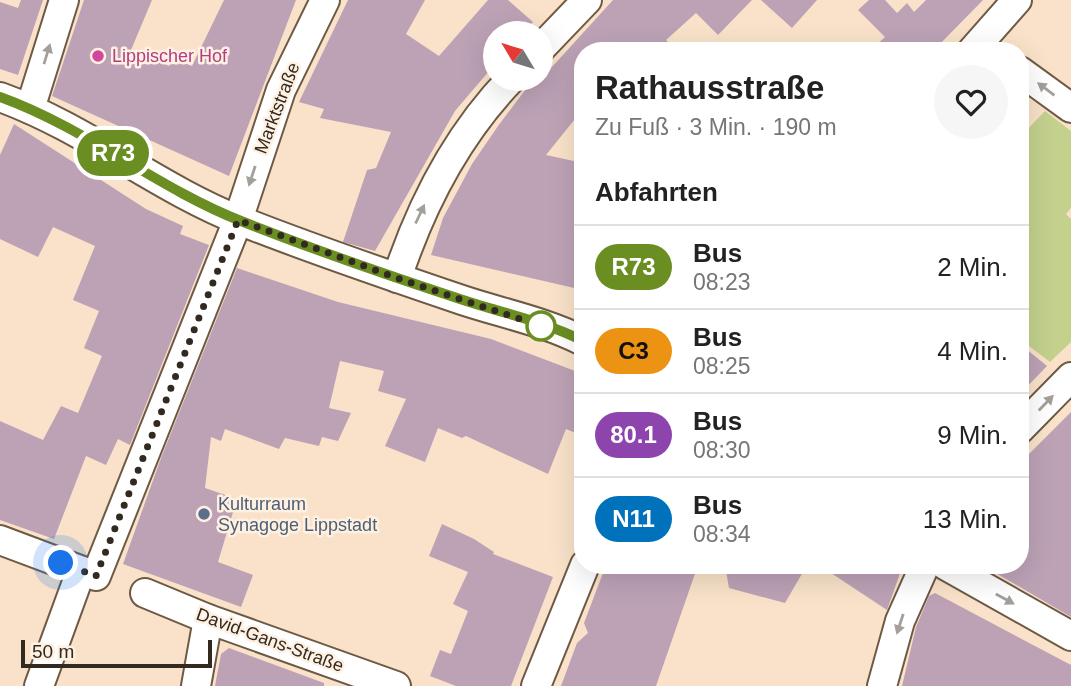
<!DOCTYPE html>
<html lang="de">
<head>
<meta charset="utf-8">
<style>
	body { margin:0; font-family:Arial,sans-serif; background:#f6f6f6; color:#222; height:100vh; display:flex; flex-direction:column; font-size:26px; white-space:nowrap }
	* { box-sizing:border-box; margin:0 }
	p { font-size:23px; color:#767676 }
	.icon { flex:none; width:38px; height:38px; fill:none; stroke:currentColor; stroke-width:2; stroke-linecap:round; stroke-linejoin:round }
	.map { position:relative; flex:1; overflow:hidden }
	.sheet { position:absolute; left:574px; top:42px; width:455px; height:532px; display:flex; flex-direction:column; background:#fff; border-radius:28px; box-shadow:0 7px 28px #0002 }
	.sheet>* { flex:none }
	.badge { padding:0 14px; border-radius:23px; font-size:24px; line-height:46px }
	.needle { width:46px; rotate:308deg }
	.tools { position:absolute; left:483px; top:21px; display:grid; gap:14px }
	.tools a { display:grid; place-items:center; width:70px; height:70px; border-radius:50%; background:#fff; box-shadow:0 7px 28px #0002; font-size:35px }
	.scale { position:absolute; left:21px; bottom:18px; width:191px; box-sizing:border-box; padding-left:7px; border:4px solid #322920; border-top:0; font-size:19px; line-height:24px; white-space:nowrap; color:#322920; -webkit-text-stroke:5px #fff1e2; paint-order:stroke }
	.you { position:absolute; width:35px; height:35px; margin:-18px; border:5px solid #fff; border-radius:50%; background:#1a73e8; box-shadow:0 0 0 10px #1a73e833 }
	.map>.badge { position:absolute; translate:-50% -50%; box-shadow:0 0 0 4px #fff }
	h2 { padding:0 21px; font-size:26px; line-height:63px }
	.round { display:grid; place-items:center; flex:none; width:74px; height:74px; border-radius:37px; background:#f6f6f6 }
	.overview { display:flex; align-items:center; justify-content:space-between; height:119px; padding:0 21px }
	h1 { font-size:33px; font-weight:700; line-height:52px }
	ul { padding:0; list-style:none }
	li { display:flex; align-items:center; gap:21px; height:84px; padding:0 21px; border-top:2px solid #e0e0e0 }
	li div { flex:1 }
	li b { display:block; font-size:26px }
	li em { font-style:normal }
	li .badge { min-width:77px; font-weight:700; text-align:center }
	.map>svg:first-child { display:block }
	.green { fill:#c3d18d }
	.building { fill:#bda2b6 }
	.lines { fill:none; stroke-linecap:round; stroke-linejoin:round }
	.minor-casing { stroke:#6e5a44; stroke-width:32 }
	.minor { stroke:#fff; stroke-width:28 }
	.oneway { fill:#a39f9b }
	.line-casing { stroke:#fff; stroke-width:16 }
	.line { stroke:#6b8e23; stroke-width:10 }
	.walk { stroke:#322920; stroke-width:7; stroke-dasharray:0 12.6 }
	.hotel-dot { fill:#d1479c; stroke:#fff1e2; stroke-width:2.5 }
	.stop-dot { fill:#fff; stroke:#6b8e23; stroke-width:3.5 }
	.service-dot { fill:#5c6f8a; stroke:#fff1e2; stroke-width:2.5 }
	.labels { text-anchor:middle; stroke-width:5; stroke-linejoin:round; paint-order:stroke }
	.hotel-label { font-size:18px; fill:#b23c85; stroke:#fff1e2; text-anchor:start }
	.street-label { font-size:18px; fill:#322920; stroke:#fff1e2 }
	.service-label { font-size:18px; fill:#4e5e75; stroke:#fff1e2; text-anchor:start }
</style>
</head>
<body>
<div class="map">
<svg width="1071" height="686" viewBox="0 0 1071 686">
	<rect width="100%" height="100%" fill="#f9e2c9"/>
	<path class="green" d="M 1045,111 L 1071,131 L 1071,208 L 1066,214 L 1071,219 L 1071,342 L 1050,362 L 1020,339 L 1020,137 Z"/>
	<g class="building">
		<path d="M 21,0 L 43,0 L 18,75 L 0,69 L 0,2 L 18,8 Z"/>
		<path d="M 84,0 L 152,0 L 131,50 L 169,66 L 172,58 L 192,66 L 224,0 L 296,0 L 229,176 L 52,96 Z"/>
		<path d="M 348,0 L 425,0 L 406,34 L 439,56 L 488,0 L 508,0 L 533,22 L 523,33 L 495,33 L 495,64 L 455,111 L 375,251 L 343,242 L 367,170 L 376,168 L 391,132 L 320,118 L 324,109 L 299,102 Z"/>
		<path d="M 613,0 L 752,0 L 718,35 L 696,13 L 666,40 L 677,51 L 583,51 L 583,109 L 546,155 L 583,163 L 583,290 L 431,255 L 443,218 L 472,164 L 498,126 L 532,81 L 541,79 Z"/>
		<path d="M 761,0 L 817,0 L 792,28 Z"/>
		<path d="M 869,0 L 885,0 L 897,13 L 907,3 L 914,12 L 926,0 L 983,0 L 933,51 L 870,51 L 885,37 L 858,10 Z"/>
		<path d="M 14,124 L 146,209 L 183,226 L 180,234 L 209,245 L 130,445 L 118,439 L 106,465 L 86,456 L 54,539 L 0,520 L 0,421 L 43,440 L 61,406 L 78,413 L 102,356 L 84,348 L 99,311 L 73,300 L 95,246 L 53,227 L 38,257 L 0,239 L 0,155 Z"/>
		<path d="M 237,268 L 338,302 L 491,339 L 583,374 L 583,436 L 566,429 L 548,474 L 466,436 L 462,438 L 438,428 L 425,462 L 385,446 L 406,399 L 378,391 L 384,371 L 340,361 L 329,408 L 351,413 L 338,441 L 322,437 L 319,446 L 285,438 L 279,449 L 225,429 L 221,441 L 211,437 L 205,488 L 237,499 L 218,562 L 253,575 L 241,607 L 123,564 L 161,458 Z"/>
		<path d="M 1020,344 L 1047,366 L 1020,394 Z"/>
		<path d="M 1071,412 L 1071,617 L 982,565 L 1020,565 L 1020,463 Z"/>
		<path d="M 442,524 L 474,539 L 494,552 L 493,554 L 553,577 L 511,686 L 456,686 L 430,676 L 440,650 L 451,654 L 468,611 L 453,604 L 468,572 L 429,556 Z"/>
		<path d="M 606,565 L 698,565 L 656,686 L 561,686 L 577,643 L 588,633 L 584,623 Z"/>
		<path d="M 725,565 L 807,565 L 785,603 L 729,588 Z"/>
		<path d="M 819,565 L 903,565 L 887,610 Z"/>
		<path d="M 935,593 L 1071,665 L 1071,686 L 902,686 L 916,627 L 929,596 Z"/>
		<path d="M 229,648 L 324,683 L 324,686 L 215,686 L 221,654 Z"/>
	</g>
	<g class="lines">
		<defs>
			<g id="minor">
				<path d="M 541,48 L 587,0"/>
				<path d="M 972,51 L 1017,0"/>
				<path d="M 1020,71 L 1071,108"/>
				<path d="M 0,97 C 86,128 157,188 241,221 C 314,250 388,275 462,300 C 501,313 546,322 583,341"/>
				<path d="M 30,109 L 64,0"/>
				<path d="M 397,278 C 421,205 457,135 511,79"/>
				<path d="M 1020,429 L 1071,377"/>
				<path d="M 0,540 L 96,576 L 238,220 L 281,90 L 325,0"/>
				<path d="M 945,565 L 1071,636"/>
				<path d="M 145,593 L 208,619 L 396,686"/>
				<path d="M 39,686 L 81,571"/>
				<path d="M 196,686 L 208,619"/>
				<path d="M 536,686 L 585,565"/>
				<path d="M 882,686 L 900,621 L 925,565"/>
			</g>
		</defs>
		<use href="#minor" class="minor-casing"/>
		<use href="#minor" class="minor"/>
	</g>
	<defs><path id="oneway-solid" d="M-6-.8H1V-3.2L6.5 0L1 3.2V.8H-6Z" transform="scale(1.75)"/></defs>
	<g class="oneway">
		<use href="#oneway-solid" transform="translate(47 54) rotate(-73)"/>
		<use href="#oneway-solid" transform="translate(1046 89) rotate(-143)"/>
		<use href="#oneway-solid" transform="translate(252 176) rotate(108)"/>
		<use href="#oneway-solid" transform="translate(420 214) rotate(-65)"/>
		<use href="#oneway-solid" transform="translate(1046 403) rotate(-46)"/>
		<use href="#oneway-solid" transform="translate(1005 599) rotate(29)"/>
		<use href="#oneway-solid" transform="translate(900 624) rotate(108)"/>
	</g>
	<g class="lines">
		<defs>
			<path id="line" d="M 0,97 C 86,128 157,188 241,221 C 312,249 384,274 457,298 C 498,312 544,321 583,341"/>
		</defs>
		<use href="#line" class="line-casing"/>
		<use href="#line" class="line"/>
		<path class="walk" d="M 61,563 L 96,576 L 238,220 L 397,278 L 541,326"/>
	</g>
	<circle class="hotel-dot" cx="98" cy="56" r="7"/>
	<circle class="stop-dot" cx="541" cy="326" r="14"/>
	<circle class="service-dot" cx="204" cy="514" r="7"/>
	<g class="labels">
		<g class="hotel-label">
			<text x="112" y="62">Lippischer Hof</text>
		</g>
		<g class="street-label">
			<text transform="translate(277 108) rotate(-69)" y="6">Marktstraße</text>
			<text transform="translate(270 640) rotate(20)" y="6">David-Gans-Straße</text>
		</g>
		<g class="service-label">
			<text x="218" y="510">Kulturraum<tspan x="218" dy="21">Synagoge Lippstadt</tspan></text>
		</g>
	</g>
</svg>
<div class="tools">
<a><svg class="needle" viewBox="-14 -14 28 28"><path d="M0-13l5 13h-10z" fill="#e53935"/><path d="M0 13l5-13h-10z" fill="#767676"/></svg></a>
</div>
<div class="scale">50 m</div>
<div class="you" style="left:61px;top:563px"></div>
<b class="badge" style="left:113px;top:153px;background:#6b8e23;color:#fff">R73</b>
<section class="sheet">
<div class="overview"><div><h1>Rathausstraße</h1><p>Zu Fuß · 3 Min. · 190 m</p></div><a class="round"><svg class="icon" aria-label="heart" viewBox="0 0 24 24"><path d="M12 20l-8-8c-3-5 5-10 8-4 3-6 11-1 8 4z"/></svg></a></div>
<h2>Abfahrten</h2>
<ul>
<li><span class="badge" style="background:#6b8e23;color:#fff">R73</span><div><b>Bus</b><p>08:23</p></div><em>2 Min.</em></li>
<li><span class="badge" style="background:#ec9313;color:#111">C3</span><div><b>Bus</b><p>08:25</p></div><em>4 Min.</em></li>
<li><span class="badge" style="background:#8e44ad;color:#fff">80.1</span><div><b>Bus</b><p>08:30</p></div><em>9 Min.</em></li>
<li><span class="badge" style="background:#0072bc;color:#fff">N11</span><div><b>Bus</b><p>08:34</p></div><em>13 Min.</em></li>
</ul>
</section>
</div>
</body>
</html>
